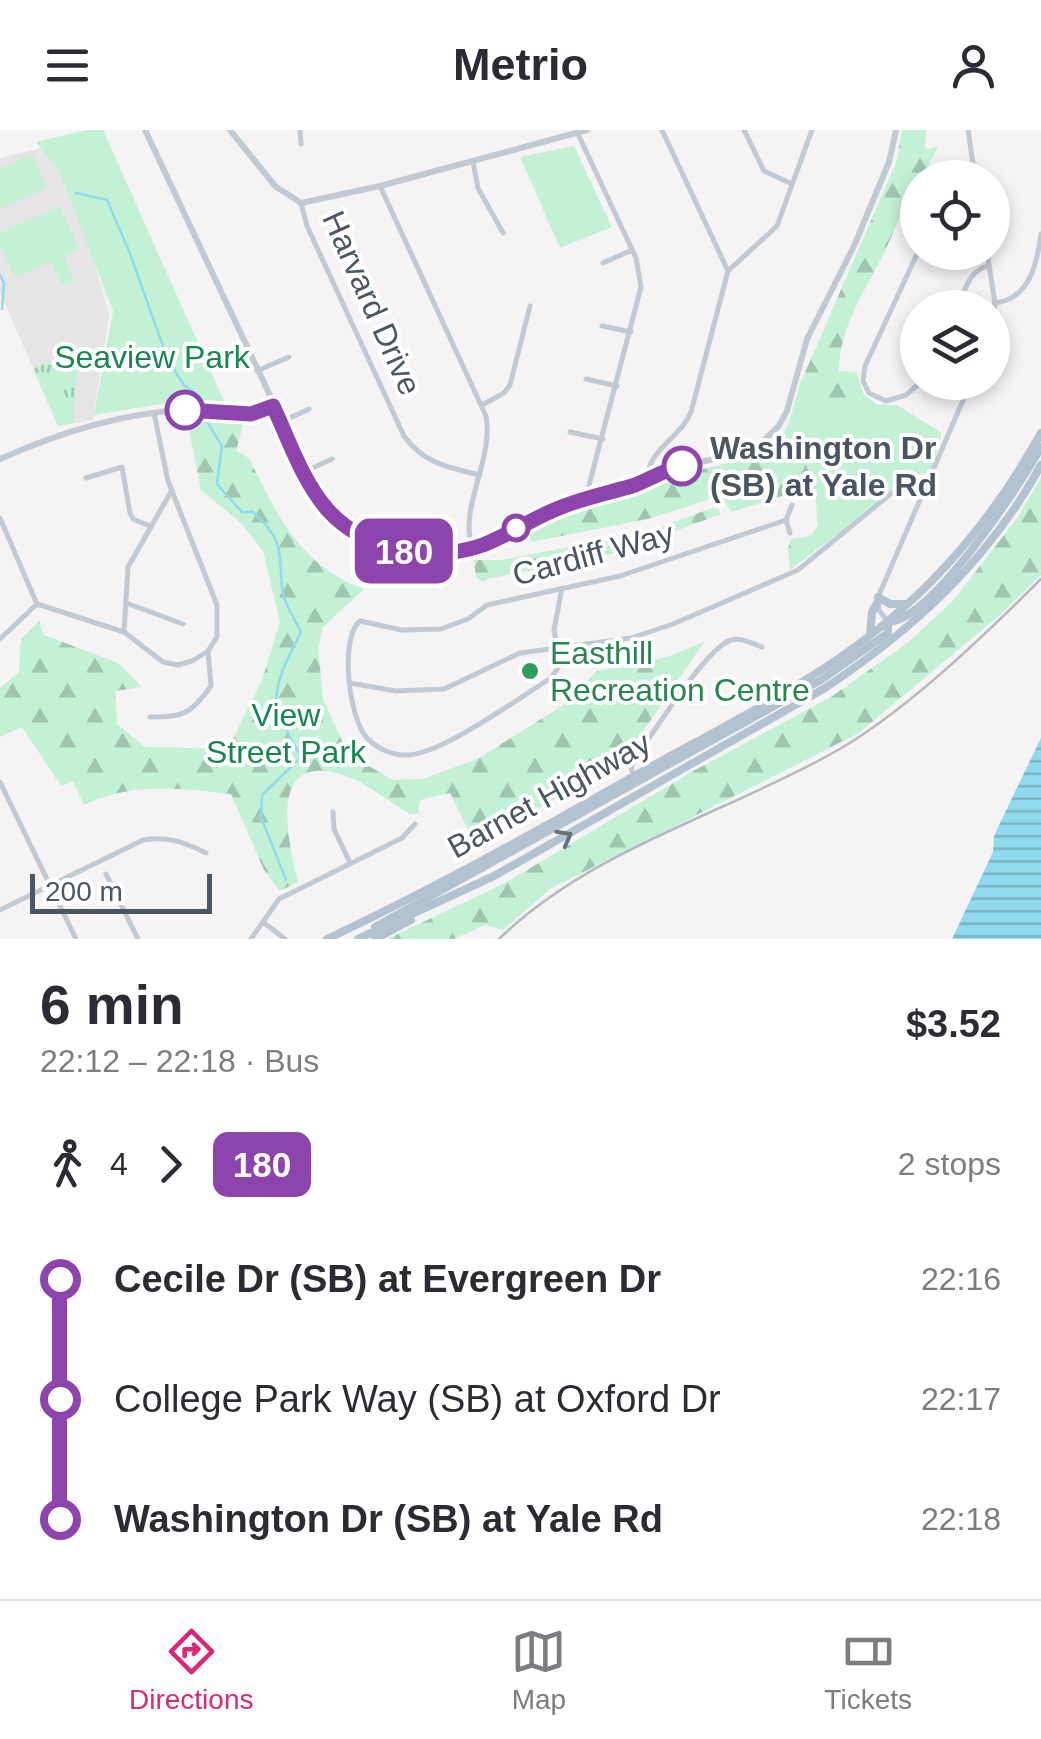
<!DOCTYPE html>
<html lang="en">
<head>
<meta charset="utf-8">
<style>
	body { margin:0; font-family:Arial,sans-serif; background:#f7f7f7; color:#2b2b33; height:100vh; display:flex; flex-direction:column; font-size:38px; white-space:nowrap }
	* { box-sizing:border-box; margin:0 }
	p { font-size:32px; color:#7c7c81 }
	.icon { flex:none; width:55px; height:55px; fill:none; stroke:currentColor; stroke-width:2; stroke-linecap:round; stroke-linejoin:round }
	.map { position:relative; height:809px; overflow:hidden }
	.side { display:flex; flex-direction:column; background:#fff; flex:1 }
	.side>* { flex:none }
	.badge { padding:0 20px; border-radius:15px; font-size:35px; line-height:65px }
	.tools { position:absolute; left:900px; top:30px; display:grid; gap:20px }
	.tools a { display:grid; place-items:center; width:110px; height:110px; border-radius:50%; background:#fff; box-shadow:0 5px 15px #0003; font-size:50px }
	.scale { position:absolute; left:30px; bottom:25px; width:182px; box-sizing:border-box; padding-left:10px; border:5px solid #4a5661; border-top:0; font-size:28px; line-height:35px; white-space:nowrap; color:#4a5661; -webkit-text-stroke:8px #fff; paint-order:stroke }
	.map>.badge { position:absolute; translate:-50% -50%; box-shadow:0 0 0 5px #fff }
	.legs { display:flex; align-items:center; gap:15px; height:110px; padding:0 40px; font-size:32px }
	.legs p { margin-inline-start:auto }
	.summary { display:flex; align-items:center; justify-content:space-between; height:170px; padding:0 40px }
	h1 { font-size:55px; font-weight:700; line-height:75px }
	ul { padding:0 40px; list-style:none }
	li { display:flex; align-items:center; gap:35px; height:120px; font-size:38px }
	li i { display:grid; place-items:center; width:15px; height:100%; margin:0 12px; background:currentColor }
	li i::after { content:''; width:25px; height:25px; margin:-12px; border:8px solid; border-radius:50%; background:#fff }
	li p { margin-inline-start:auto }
	li:first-child i { background:linear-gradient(#0000 50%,currentColor 0) }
	li:last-child i { background:linear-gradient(currentColor 50%,#0000 0) }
	header { display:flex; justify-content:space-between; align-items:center; height:130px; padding:0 40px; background:#fff; font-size:45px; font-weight:700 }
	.dock { display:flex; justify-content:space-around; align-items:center; height:140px; border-top:2px solid #e1e1e2; background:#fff; font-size:28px; color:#7c7c81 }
	.dock a { display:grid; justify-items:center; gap:5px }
	.dock .active { color:#db2777 }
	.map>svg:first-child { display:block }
	.education { fill:#e6e4e5 }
	.grass { fill:url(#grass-tufts) }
	.forest { fill:url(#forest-firs) }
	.park { fill:#c3f1d5 }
	.water { fill:url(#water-rules) }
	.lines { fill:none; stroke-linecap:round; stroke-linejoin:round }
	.stream { stroke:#90daee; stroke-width:2.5 }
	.minor { stroke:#c1cad2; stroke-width:5 }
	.tertiary { stroke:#c1cad2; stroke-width:6 }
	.primary { stroke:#b3c2d1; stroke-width:8 }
	.rail { stroke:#b5b8bd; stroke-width:2.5 }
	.oneway { stroke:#64717d }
	.line-1-casing { stroke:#fff; stroke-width:22 }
	.line-1 { stroke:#8e44ad; stroke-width:15 }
	.stop-1-dot { fill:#fff; stroke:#8e44ad; stroke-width:5 }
	.leisure-dot { fill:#2e9e5b; stroke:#fff; stroke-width:4 }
	.labels { text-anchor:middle; stroke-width:8; stroke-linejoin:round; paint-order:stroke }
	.street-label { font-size:32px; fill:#4a5661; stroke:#fff }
	.park-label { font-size:32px; fill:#17864f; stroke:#fff }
	.stop-label { font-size:32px; font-weight:bold; fill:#4a5661; stroke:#fff; text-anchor:start }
	.leisure-label { font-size:32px; fill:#27864d; stroke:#fff; text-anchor:start }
</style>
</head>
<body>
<header><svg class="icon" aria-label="menu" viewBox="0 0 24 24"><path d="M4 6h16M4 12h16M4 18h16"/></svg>Metrio<svg class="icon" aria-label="person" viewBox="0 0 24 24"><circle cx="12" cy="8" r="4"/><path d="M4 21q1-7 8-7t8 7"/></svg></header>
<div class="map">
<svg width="1041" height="809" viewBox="0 0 1041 809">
	<defs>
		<pattern id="grass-tufts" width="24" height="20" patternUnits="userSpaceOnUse" patternTransform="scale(2.5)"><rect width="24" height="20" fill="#c3f1d5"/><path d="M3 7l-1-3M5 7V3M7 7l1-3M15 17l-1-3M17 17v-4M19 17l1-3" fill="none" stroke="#a0c6b0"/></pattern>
		<pattern id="forest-firs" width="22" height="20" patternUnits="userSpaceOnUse" patternTransform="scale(2.5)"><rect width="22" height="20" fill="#c3f1d5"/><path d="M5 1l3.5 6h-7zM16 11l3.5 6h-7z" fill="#a0c6b0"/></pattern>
		<pattern id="water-rules" width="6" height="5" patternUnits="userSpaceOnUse" patternTransform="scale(2.5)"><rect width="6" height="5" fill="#90daee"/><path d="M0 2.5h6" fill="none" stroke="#78b4c4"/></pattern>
	</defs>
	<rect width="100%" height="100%" fill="#f5f3f3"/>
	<path class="education" d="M 62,13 L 109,185 L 93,290 L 58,296 L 0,162 L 0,28 Z"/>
	<path class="grass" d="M 57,228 L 78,230 L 73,293 L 58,296 L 33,239 Z"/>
	<g class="forest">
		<path d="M 902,0 L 926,0 L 925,16 L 927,19 L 938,17 L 922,47 L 918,48 L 917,54 C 902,77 895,101 883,125 C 864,163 839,198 839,241 L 856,242 L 864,265 L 838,284 L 800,254 L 896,33 Z"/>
		<path d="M 187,290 L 244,291 L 236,321 L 249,328 C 277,385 300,436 364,459 L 323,497 L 318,518 L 323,569 L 348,624 L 393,650 L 423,649 L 477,629 L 562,576 L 597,541 L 667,527 L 704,512 L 622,632 L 475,714 L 450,663 L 420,670 L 418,684 L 410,684 C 389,672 366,652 343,645 C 266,620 288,711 298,752 L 280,761 L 264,740 L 231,664 C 179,658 132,652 84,675 L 73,651 L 61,656 L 22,597 L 0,607 L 0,558 L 19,542 L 21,509 L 39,491 L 44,505 L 118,533 L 142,557 L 115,561 L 117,594 L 145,617 L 228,619 L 262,550 L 280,492 L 263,421 L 241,393 L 201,360 Z"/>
		<path d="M 789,292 L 810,344 C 837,353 839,376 841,401 L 790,440 L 788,418 L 791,409 L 810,406 L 818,395 L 815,364 L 795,362 L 731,382 L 724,370 L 716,367 L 652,388 L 531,412 L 530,401 L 542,395 L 634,364 L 657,350 L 758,326 L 786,300 Z"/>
		<path d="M 1041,347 L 1041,445 L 1002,483 L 859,603 L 550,759 L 503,800 L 485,795 L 454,809 L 387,809 L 505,753 L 695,640 L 831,567 L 906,514 L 952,472 L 1018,387 Z"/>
		<path d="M 712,378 L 718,379 L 721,384 L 616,423 L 487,449 L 482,452 L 476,447 L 474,430 L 502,430 L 644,403 Z"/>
	</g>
	<g class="park">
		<path d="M 87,0 L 103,0 L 225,273 L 168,273 L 94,285 L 113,181 L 59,41 L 36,12 Z"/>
		<path d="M 574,16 L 612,97 L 560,118 L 520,27 Z"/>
		<path d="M 32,24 L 47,58 L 0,79 L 0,39 Z"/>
		<path d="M 60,76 L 79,119 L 64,127 L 74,150 L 62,156 L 51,132 L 15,148 L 0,115 L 0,103 Z"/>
		<path d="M 800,254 L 822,262 L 838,284 L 864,265 L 878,275 L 897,275 L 942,303 L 932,338 L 928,343 L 907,346 L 841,401 C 839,376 837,353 810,344 L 789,292 Z"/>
	</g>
	<path class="water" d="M 1041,608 L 1041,809 L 952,809 L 993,722 L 994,706 L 1000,693 Z"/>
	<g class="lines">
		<g class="stream">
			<path d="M 76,63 L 107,70 L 129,121 L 168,230 L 184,255 L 196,264"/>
			<path d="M 0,145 L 4,153 L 2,179"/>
			<path d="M 206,290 L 222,316 L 217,354 L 242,382 L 253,382 C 283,409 279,419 282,456 C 283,472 294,488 301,502 C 290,525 269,558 279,585 C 284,599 294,613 301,627 L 262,665 L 261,687 L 286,750"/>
		</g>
		<g class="minor">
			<path d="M 300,0 L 301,14"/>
			<path d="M 744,0 L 764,41 L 792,54"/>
			<path d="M 968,0 L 975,48"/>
			<path d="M 578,4 L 636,128 L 641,157 L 588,359 L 589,367"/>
			<path d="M 473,32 L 478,58 L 503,103"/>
			<path d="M 380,56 L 486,286 C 494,330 459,376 472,417"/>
			<path d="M 301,73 L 307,96 L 404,306 C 423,333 449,338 480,345"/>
			<path d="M 918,122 L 865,236 L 863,251 L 869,263 L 886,271 L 906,265 L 921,252"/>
			<path d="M 987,122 L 995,173 L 992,199"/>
			<path d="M 603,133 L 632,120"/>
			<path d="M 728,141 L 777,96 L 812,0"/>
			<path d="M 995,173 C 1030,169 1037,133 1041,104"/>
			<path d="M 957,178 C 965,161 969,139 989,136"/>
			<path d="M 602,196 L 631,202"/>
			<path d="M 257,241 L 289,227"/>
			<path d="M 586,249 L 617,256"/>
			<path d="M 482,275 L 504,263 L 510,255 L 530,176"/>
			<path d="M 281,292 L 309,279"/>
			<path d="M 570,302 L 603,309"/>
			<path d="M 304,342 L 332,329"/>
			<path d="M 86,348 L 122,337 L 130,383 L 133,389 L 150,396"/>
			<path d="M 647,348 C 650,317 680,309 691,282 L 728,141 L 662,0"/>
			<path d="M 0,388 L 37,474"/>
			<path d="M 786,390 L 790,403"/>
			<path d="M 562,458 L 554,500 L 560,535 L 551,548 C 519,568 443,623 409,625 C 394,626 377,619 367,608 C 349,589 339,508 360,491 L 402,500 L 441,499 L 468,489 L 487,475 L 620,446 L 786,390 L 792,375"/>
			<path d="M 126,473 L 183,494"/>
			<path d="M 37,474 L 124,502 L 163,532 L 178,535 L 192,531 L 208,521 L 217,507 L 217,475 L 168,351 L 154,283"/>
			<path d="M 888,492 L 879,480 L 878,467 L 971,252"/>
			<path d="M 124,502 L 128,437 L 172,360"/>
			<path d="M 0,509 L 37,474"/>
			<path d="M 350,553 L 396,561 L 444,559 L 520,523 L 631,508 L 673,494 L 798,440 L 905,352 L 919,349 L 929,353"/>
			<path d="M 150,587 C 184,587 191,584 211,556 L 208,521"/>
			<path d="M 634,648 L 631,638 L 636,627 C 654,602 706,518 731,510 C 741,507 753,514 762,517"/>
			<path d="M 0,652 L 76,809"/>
			<path d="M 333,682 L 334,699 L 350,733"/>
			<path d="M 106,744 L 138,809"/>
			<path d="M 0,780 L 143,710 C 168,706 184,712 206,723"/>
			<path d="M 263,792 L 285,809"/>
			<path d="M 251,809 L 279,769 L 402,708 L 415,694"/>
		</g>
		<g class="tertiary">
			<path d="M 145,0 L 316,363 L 338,390 L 377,413 L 403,421 L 436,423 L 479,416 L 560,377 L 635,355 L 661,341 L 740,323 L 759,315 L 778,297 L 787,281 L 807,209 L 854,116 L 889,32 L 896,0"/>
			<path d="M 230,0 L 275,56 L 301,73 L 380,56 L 587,0"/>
			<path d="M 0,329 C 56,304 119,284 181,280 C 213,278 243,288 273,277"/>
		</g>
		<g class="primary">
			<path d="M 878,467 L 890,474 L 907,474"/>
			<path d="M 888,492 C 930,492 1021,354 1041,317"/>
			<path d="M 870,504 L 872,482 L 877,473"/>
			<path d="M 375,797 L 821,550 L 888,503 L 888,492"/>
			<path d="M 327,809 C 433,759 534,703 636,645 C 721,597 813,554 888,491 C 951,439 1002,373 1041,303"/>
			<path d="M 358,809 L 494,746 L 825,558 C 914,499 989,430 1041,335"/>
			<path d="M 375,809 L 411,790"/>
		</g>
		<path class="rail" d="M 499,809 C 591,720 721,685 831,624 C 902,585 983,507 1041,449"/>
	</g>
	<defs><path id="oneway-chevron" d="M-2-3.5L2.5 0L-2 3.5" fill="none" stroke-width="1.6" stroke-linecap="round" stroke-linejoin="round" transform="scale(2.5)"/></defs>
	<use class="oneway" href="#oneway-chevron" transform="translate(565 707) rotate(-29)"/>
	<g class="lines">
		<defs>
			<path id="line-1" d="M 185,280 L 251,284 L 273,276 C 289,310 302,350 327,379 C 364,421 431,433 483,415 C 509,405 533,388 559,378 C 583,368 608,363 632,356 C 649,350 663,340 682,336"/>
		</defs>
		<use href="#line-1" class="line-1-casing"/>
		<use href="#line-1" class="line-1"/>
	</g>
	<g class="stop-1-dot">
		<circle cx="185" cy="280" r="18"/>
		<circle cx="682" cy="336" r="18"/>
		<circle cx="516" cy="398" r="12"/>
	</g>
	<circle class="leisure-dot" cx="530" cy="541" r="10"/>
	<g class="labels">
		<g class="street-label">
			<text transform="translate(372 173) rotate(66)" y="11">Harvard Drive</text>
			<text transform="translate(593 424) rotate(-15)" y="11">Cardiff Way</text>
			<text transform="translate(549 665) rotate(-29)" y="11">Barnet Highway</text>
		</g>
		<g class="park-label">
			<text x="152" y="238">Seaview Park</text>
			<text x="286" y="596">View<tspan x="286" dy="37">Street Park</tspan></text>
		</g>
		<g class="stop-label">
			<text x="710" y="329">Washington Dr<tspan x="710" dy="37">(SB) at Yale Rd</tspan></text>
		</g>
		<g class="leisure-label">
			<text x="550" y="534">Easthill<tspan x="550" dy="37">Recreation Centre</tspan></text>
		</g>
	</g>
</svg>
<div class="tools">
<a><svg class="icon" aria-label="locate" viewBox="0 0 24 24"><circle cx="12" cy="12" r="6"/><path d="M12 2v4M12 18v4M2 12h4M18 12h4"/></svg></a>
<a><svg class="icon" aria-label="layers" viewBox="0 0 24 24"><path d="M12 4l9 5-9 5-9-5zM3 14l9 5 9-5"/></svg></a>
</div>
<div class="scale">200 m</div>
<b class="badge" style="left:404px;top:421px;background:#8e44ad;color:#fff">180</b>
</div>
<section class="side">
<div class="summary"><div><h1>6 min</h1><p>22:12 – 22:18 · Bus</p></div><b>$3.52</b></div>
<div class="legs"><svg class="icon" aria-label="walk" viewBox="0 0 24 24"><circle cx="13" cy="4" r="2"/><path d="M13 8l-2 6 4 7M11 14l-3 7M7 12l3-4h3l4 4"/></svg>4<svg class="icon" aria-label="forward" viewBox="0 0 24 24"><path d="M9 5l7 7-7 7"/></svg><b class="badge" style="background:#8e44ad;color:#fff">180</b><p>2 stops</p></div>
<ul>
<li><i style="color:#8e44ad"></i><b>Cecile Dr (SB) at Evergreen Dr</b><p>22:16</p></li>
<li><i style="color:#8e44ad"></i><span>College Park Way (SB) at Oxford Dr</span><p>22:17</p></li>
<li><i style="color:#8e44ad"></i><b>Washington Dr (SB) at Yale Rd</b><p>22:18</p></li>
</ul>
</section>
<nav class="dock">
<a class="active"><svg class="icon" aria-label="directions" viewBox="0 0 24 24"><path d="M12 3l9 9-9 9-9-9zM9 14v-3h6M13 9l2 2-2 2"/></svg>Directions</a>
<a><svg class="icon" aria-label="map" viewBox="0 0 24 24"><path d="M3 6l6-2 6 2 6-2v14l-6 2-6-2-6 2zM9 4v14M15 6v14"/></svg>Map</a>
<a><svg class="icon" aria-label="tickets" viewBox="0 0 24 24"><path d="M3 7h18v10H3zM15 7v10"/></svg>Tickets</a>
</nav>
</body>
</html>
